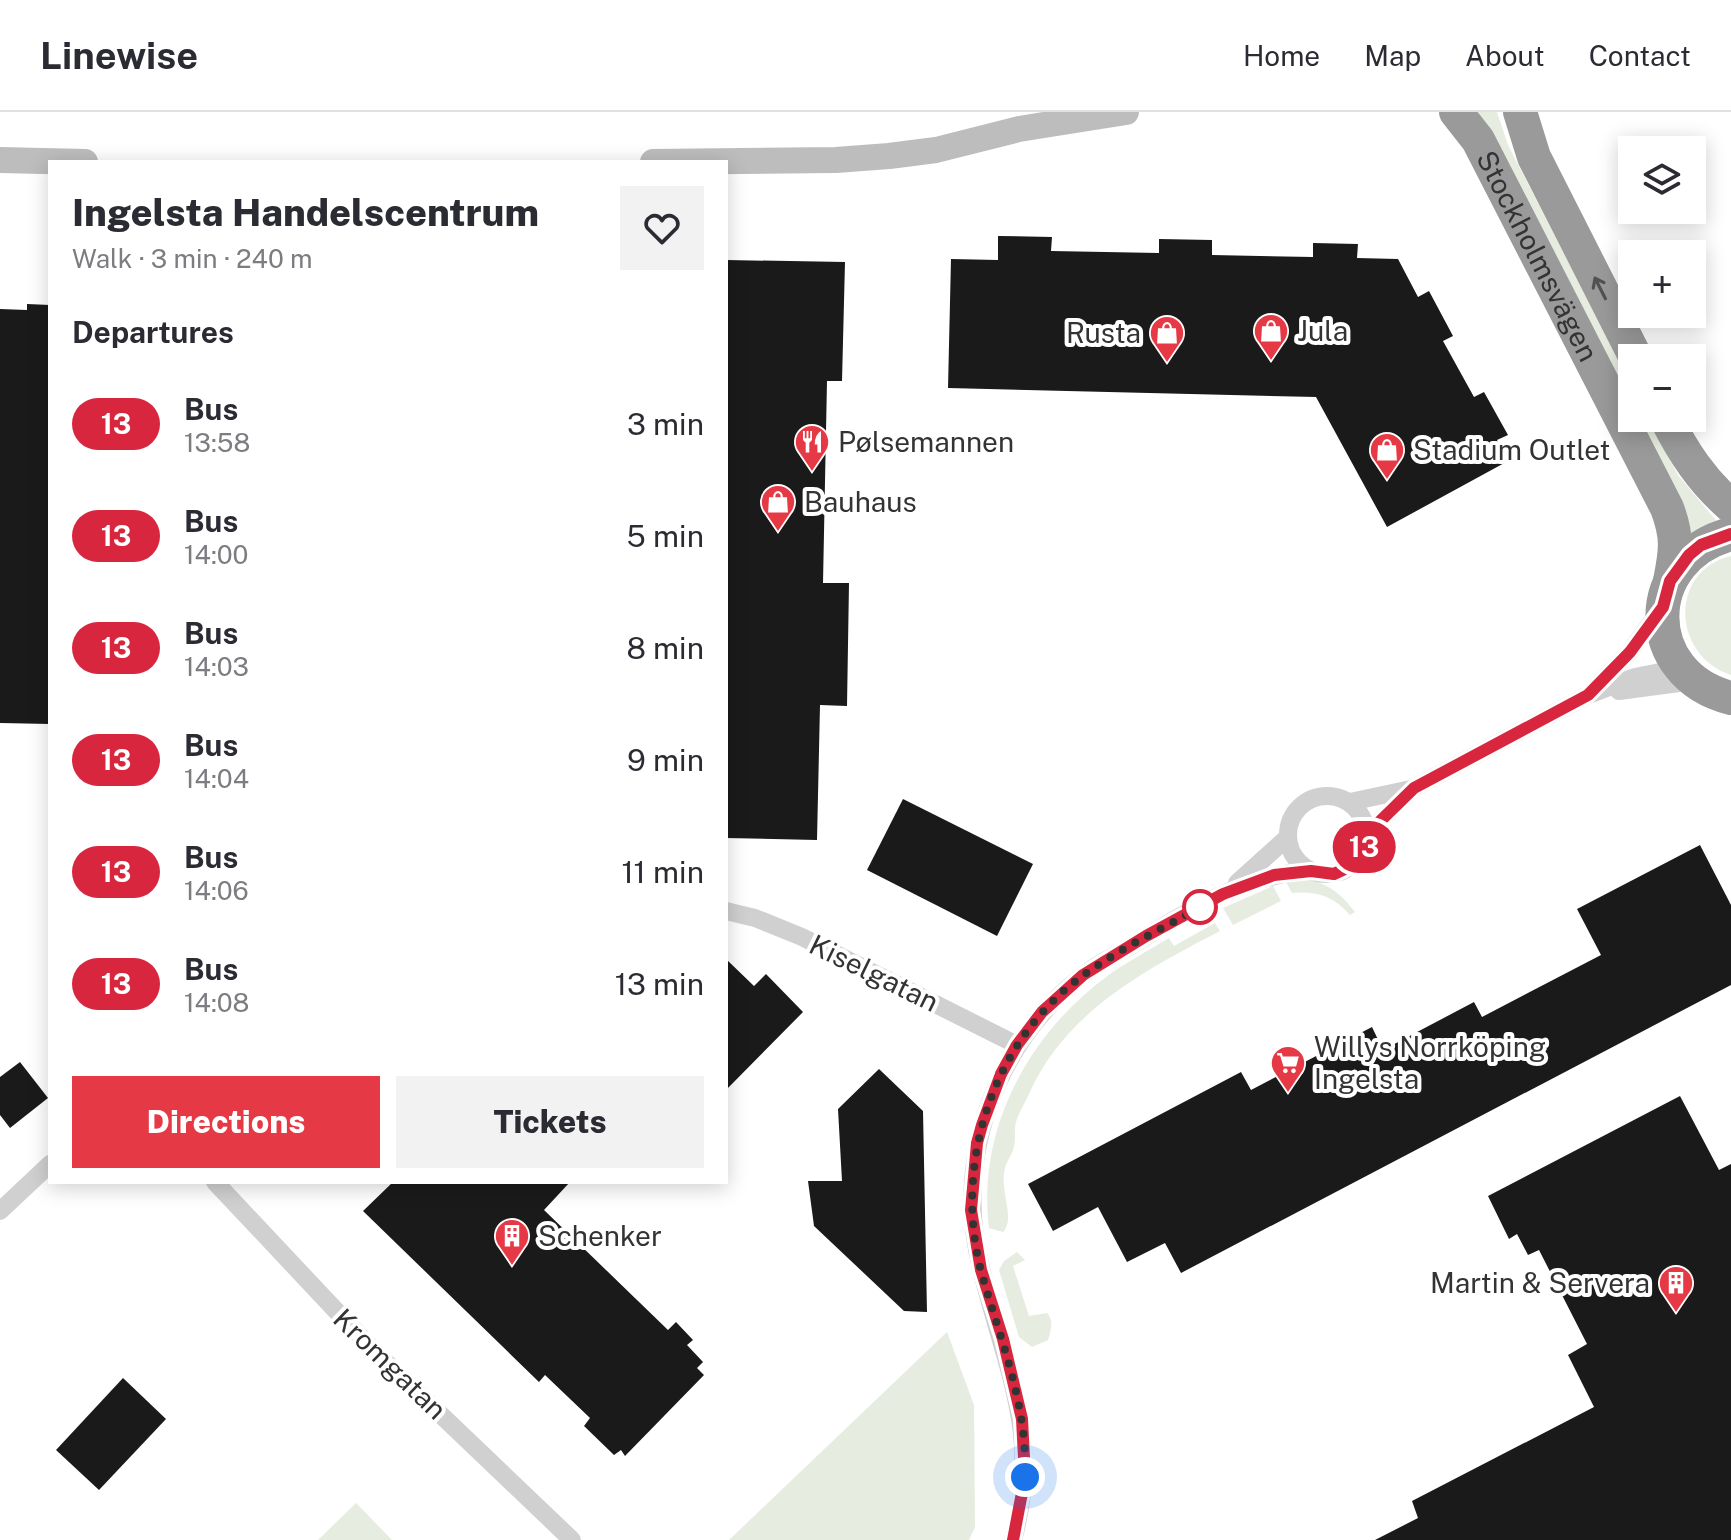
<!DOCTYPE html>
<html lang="en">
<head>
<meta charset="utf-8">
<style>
	body { margin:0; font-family:"Public Sans",sans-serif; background:#f2f2f3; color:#2b2b33; height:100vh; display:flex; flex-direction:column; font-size:30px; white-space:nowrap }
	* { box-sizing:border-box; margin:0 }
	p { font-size:26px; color:#7c7c81 }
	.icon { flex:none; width:44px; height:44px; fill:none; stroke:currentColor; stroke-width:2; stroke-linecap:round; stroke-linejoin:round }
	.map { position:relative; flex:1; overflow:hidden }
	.details { position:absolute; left:48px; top:48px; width:680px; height:1024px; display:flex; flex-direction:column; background:#fff; border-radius:0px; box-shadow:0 4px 20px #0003 }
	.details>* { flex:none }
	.badge { padding:0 16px; border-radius:26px; font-size:28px; line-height:52px }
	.buttons { position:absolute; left:1618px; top:24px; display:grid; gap:16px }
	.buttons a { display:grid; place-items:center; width:88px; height:88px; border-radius:0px; background:#fff; box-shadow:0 4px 20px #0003; font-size:40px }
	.you { position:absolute; width:40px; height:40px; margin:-20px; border:6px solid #fff; border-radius:50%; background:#1a73e8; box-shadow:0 0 0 12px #1a73e833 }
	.map>.badge { position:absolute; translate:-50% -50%; box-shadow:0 0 0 4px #fff }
	h2 { padding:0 24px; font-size:30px; line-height:72px }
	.round { display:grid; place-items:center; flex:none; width:84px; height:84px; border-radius:0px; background:#f2f2f3 }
	.head { display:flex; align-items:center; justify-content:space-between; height:136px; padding:0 24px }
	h1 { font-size:38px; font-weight:800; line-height:60px }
	.primary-button { display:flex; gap:16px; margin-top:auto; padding:16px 24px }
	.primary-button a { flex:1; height:92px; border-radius:0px; background:#e63946; color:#fff; font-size:32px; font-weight:800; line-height:92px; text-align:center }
	.primary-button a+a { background:#f2f2f3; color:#2b2b33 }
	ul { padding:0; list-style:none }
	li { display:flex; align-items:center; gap:24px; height:112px; padding:0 24px }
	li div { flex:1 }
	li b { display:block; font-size:30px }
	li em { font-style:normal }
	li .badge { min-width:88px; font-weight:700; text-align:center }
	header { display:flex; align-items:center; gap:48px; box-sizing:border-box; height:112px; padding:0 40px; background:#fff; border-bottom:2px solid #e1e1e2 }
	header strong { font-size:38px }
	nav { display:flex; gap:44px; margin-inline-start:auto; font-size:28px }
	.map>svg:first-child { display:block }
	.green { fill:#e6ecdf }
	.building { fill:#1a1a1a }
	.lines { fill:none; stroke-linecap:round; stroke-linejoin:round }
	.street { stroke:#d0d0d0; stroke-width:18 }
	.secondary { stroke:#bdbdbd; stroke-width:26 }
	.highway { stroke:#9a9a9a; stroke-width:34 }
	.oneway { stroke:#525252 }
	.line-casing { stroke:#fff; stroke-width:18 }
	.line { stroke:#d7263d; stroke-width:12 }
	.walk { stroke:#333; stroke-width:8; stroke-dasharray:0 14.4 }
	.stop-dot { fill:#fff; stroke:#d7263d; stroke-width:4 }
	.labels { text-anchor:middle; stroke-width:8; stroke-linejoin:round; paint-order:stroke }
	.street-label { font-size:28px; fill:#333; stroke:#fff }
	.poi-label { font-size:28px; fill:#333; stroke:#fff; text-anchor:start }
</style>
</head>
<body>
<header>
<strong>Linewise</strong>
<nav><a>Home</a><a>Map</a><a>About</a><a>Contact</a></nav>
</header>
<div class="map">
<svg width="1731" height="1428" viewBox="0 0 1731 1428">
	<rect width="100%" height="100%" fill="#fff"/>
	<g class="green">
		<path d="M 1476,0 L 1497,0 L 1508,33 L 1632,274 L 1632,292 Z"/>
		<path d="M 1639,306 L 1649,306 L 1678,363 L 1719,412 L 1692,425 L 1686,401 Z"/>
		<path d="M 1731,444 L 1731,563 C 1672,544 1668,459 1731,444 Z"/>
		<path d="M 1308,767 C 1330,773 1341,782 1355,800 L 1350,803 C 1333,784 1317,779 1292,781 L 1286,770 Z"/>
		<path d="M 1273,774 L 1281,789 L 1233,813 L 1223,796 Z"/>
		<path d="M 1215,811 L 1220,819 C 1145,858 1065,900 1029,982 C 1025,991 1019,1000 1016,1010 C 1014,1017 1016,1026 1014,1034 C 1013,1042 1007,1048 1005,1056 C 999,1078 1016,1107 1003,1120 L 989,1116 C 977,1017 1028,923 1106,865 C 1125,851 1148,839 1169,826 L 1174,834 Z"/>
		<path d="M 1017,1140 L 1025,1148 L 1013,1154 L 1029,1204 L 1047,1201 C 1054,1209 1051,1218 1048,1228 L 1032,1235 L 1019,1225 L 999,1158 L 1004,1149 Z"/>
		<path d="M 947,1220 L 974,1293 L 975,1415 L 969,1428 L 729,1428 Z"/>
		<path d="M 356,1391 L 392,1428 L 318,1428 Z"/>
	</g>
	<g class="building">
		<path d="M 998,124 L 1052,125 L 1051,139 L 1159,141 L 1159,127 L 1212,128 L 1212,143 L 1313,145 L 1313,131 L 1358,132 L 1357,146 L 1398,147 L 1418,185 L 1429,179 L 1453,224 L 1443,229 L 1474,285 L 1484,280 L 1508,323 L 1497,328 L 1508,349 L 1387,415 L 1316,285 L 948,276 L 951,147 L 998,148 Z"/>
		<path d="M 726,148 L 845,150 L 842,269 L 827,269 L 823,471 L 849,471 L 847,594 L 820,593 L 817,728 L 726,726 Z"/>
		<path d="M 27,192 L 50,193 L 50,612 L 0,611 L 0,197 L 27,198 Z"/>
		<path d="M 903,687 L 1033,752 L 997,824 L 867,758 Z"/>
		<path d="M 1700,733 L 1731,793 L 1731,873 L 1181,1161 L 1165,1131 L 1127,1150 L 1098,1095 L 1053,1119 L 1028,1072 L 1241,960 L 1251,978 L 1372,915 L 1383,938 L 1474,890 L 1482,905 L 1601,843 L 1577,797 Z"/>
		<path d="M 726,847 L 754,874 L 766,862 L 803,900 L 726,978 Z"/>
		<path d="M 20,950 L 48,986 L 10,1016 L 0,1003 L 0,965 Z"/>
		<path d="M 879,957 L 923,999 L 927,1200 L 904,1199 L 814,1114 L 808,1069 L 842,1069 L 838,997 Z"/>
		<path d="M 1680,984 L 1719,1058 L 1731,1052 L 1731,1428 L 1375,1428 L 1418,1406 L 1412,1389 L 1594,1295 L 1568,1243 L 1587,1232 L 1539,1138 L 1528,1143 L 1517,1122 L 1509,1127 L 1488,1084 Z"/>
		<path d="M 393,1070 L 570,1070 L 544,1098 L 668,1218 L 676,1210 L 693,1228 L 687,1233 L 703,1250 L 697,1256 L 704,1263 L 625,1344 L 621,1338 L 614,1343 L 584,1314 L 590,1306 L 545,1263 L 539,1270 L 363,1099 Z"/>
		<path d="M 123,1266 L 166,1307 L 99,1378 L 56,1338 Z"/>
	</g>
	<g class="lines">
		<g class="street">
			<path d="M 1596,575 L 1630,540 L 1661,497"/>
			<path d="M 1619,579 L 1694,569"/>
			<circle cx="1327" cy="723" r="39"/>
			<path d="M 1350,690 L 1411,677"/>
			<path d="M 1367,722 L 1414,676 L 1588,583 L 1635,565 L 1680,556"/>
			<path d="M 1237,771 L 1288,725"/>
			<path d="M 726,799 L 755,806 L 802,825 L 1017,933"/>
			<path d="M 215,1070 L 373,1238 L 572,1428"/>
			<path d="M 0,1099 L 50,1052"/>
			<path d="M 1013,1428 C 1042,1322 1005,1256 981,1156 C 954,1047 994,933 1082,864 C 1095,854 1110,846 1124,838 C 1180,804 1244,761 1311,759"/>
		</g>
		<g class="secondary">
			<path d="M 0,48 L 85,50"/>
			<path d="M 653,50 L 836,48 L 889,44 L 936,38 L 1019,17 L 1126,0"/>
		</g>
		<g class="highway">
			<path id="s1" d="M 1456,0 L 1478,28 L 1667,396 C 1678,425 1676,439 1670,469"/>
			<path d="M 1520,0 L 1534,45 L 1636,246"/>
			<path d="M 1666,306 C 1683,340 1702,369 1731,394"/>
			<path d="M 1731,422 C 1640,446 1639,563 1731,586"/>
		</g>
	</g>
	<defs><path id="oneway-shaft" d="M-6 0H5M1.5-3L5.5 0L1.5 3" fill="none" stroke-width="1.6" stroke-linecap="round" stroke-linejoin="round" transform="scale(2)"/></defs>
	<use class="oneway" href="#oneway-shaft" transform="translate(1600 176) rotate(-117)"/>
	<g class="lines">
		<defs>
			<path id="line" d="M 1013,1428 L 1025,1365 L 1022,1307 L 1003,1227 L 981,1158 L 971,1098 L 977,1031 L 982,1013 L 1001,962 L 1017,933 L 1042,900 L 1083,863 L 1146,824 L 1223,782 L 1274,763 L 1311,759 L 1334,762 L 1351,754 L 1360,744 L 1367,722 L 1414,676 L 1588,583 L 1630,540 L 1663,495 L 1670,469 L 1689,443 L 1701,433 L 1731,422"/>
		</defs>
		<use href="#line" class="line-casing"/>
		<use href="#line" class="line"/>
		<path class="walk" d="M 1025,1365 C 1028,1293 1000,1227 981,1159 C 953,1051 993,927 1085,862 C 1121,836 1162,817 1200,795"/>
	</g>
	<defs>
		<symbol id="shop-pin" viewBox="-11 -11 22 30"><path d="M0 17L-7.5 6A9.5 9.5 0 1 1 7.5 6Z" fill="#e63946" stroke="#fff"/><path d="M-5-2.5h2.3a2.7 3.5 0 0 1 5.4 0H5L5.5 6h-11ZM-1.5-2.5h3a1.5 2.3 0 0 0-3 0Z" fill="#fff"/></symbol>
		<symbol id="restaurant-pin" viewBox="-11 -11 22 30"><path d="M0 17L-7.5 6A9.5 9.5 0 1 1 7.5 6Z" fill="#e63946" stroke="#fff"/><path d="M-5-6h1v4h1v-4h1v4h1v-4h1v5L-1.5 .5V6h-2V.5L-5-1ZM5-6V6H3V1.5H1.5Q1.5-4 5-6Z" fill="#fff"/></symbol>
		<symbol id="supermarket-pin" viewBox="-11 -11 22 30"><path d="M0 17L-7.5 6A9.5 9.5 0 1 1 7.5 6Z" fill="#e63946" stroke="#fff"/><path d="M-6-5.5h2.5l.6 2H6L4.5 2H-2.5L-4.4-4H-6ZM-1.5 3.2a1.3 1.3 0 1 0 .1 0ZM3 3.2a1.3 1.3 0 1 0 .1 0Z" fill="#fff"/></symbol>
		<symbol id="building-pin" viewBox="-11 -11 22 30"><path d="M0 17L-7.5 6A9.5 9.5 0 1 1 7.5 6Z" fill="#e63946" stroke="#fff"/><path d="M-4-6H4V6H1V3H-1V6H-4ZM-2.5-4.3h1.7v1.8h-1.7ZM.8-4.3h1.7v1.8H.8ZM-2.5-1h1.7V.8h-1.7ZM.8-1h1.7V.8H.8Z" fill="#fff"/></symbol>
	</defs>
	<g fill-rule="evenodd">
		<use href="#shop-pin" x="1251" y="199" width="40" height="54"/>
		<use href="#shop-pin" x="1147" y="201" width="40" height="54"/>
		<use href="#restaurant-pin" x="792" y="310" width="40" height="54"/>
		<use href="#shop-pin" x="1367" y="318" width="40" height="54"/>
		<use href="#shop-pin" x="758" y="370" width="40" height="54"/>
		<use href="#supermarket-pin" x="1268" y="931" width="40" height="54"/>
		<use href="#building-pin" x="492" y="1104" width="40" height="54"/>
		<use href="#building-pin" x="1656" y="1151" width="40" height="54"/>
	</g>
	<circle class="stop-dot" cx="1200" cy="795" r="16"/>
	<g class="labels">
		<g class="street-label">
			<text dy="10" stroke="none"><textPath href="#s1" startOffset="166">Stockholmsvägen</textPath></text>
			<text transform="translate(874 861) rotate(26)" y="10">Kiselgatan</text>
			<text transform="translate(390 1252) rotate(44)" y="10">Kromgatan</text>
		</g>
		<g class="poi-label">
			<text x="1297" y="229">Jula</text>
			<text x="1141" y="231" text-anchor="end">Rusta</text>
			<text x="838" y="340">Pølsemannen</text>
			<text x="1413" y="348">Stadium Outlet</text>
			<text x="804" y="400">Bauhaus</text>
			<text x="1314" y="945">Willys Norrköping<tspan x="1314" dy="32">Ingelsta</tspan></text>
			<text x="538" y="1134">Schenker</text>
			<text x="1650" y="1181" text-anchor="end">Martin &amp; Servera</text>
		</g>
	</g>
</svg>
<div class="buttons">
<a><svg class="icon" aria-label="layers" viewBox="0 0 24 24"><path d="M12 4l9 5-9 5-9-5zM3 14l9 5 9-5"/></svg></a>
<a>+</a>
<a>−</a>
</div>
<div class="you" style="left:1025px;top:1365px"></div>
<b class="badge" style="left:1364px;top:735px;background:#d7263d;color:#fff">13</b>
<section class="details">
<div class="head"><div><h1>Ingelsta Handelscentrum</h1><p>Walk · 3 min · 240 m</p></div><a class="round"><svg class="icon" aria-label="heart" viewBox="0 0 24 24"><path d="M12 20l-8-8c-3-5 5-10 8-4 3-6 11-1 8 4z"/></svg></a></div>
<h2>Departures</h2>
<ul>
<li><span class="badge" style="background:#d7263d;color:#fff">13</span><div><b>Bus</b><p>13:58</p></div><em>3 min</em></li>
<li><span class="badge" style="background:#d7263d;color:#fff">13</span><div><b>Bus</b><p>14:00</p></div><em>5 min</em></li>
<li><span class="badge" style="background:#d7263d;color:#fff">13</span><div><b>Bus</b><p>14:03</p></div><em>8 min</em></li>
<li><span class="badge" style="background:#d7263d;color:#fff">13</span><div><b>Bus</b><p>14:04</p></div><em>9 min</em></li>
<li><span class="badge" style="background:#d7263d;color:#fff">13</span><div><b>Bus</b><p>14:06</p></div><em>11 min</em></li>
<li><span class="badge" style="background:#d7263d;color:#fff">13</span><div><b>Bus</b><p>14:08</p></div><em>13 min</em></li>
</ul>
<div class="primary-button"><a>Directions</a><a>Tickets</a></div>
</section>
</div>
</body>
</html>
